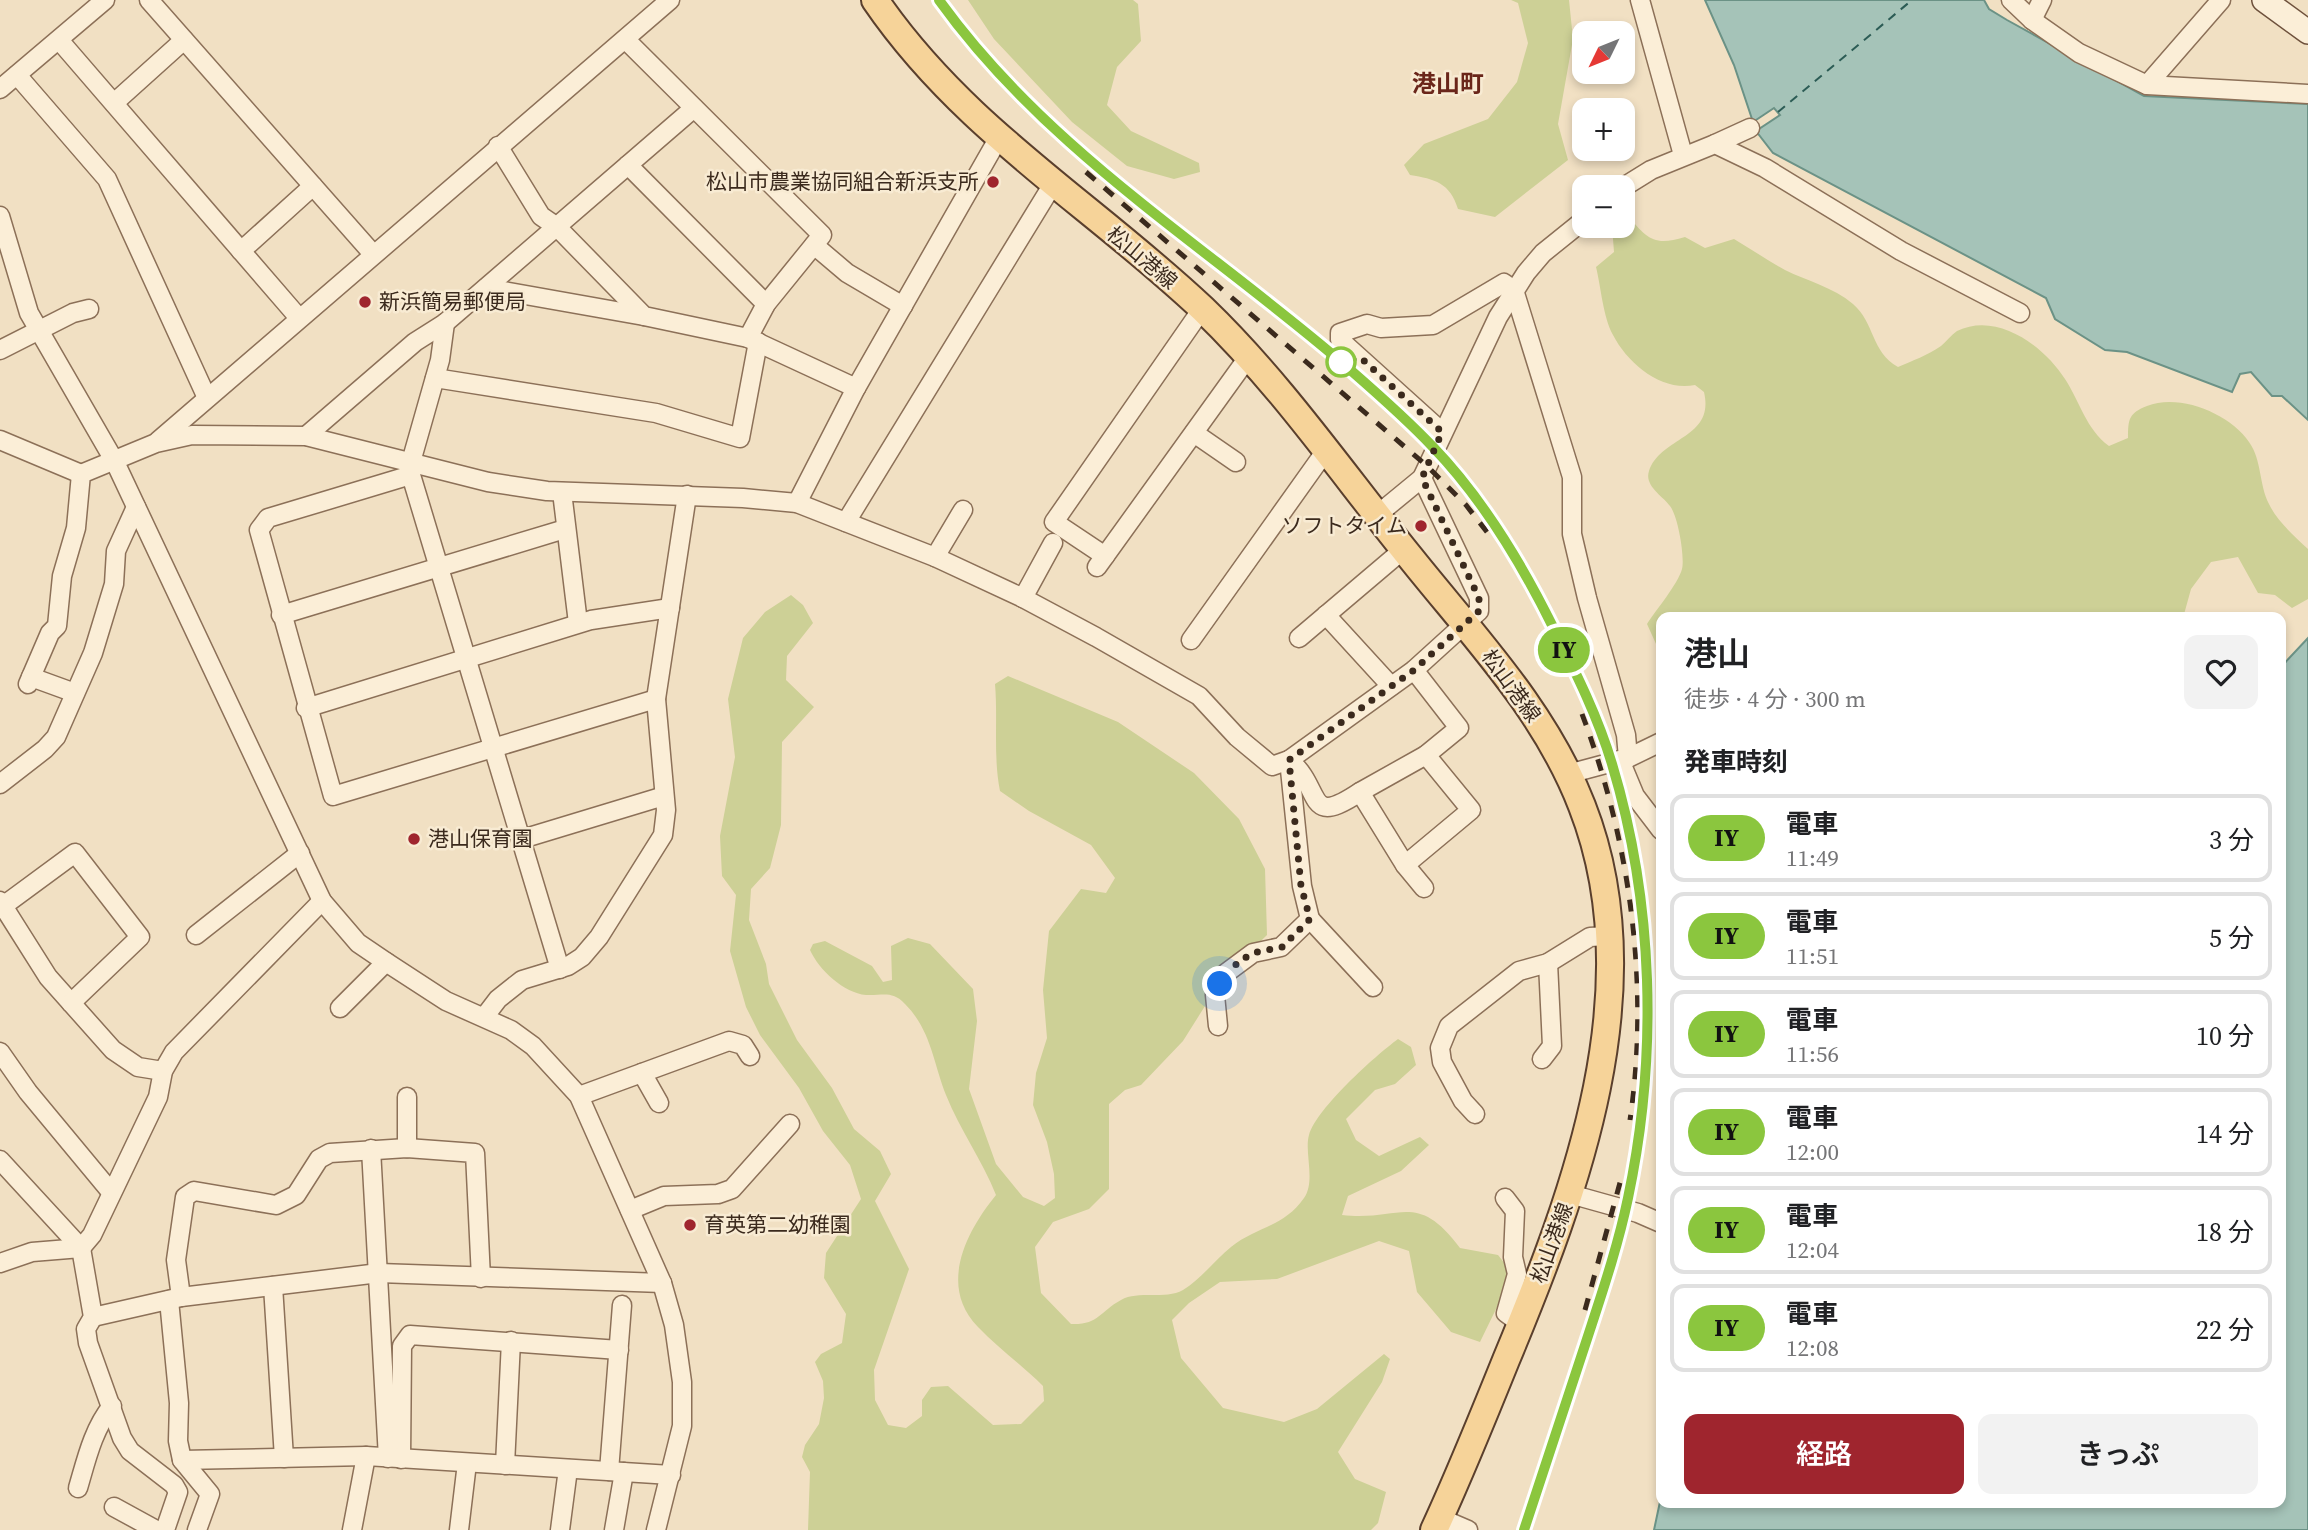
<!DOCTYPE html>
<html lang="ja">
<head>
<meta charset="utf-8">
<style>
	body { margin:0; font-family:"Source Serif 4","Noto Sans JP",serif; background:#f2f2f2; color:#202124; height:100vh; display:flex; flex-direction:column; font-size:26px; white-space:nowrap }
	* { box-sizing:border-box; margin:0 }
	p { font-size:23px; color:#757577 }
	.icon { flex:none; width:38px; height:38px; fill:none; stroke:currentColor; stroke-width:2; stroke-linecap:round; stroke-linejoin:round }
	.map { position:relative; flex:1; overflow:hidden }
	.panel { position:absolute; left:1656px; top:612px; width:630px; height:896px; display:flex; flex-direction:column; background:#fff; border-radius:14px; box-shadow:0 4px 10px #0003 }
	.panel>* { flex:none }
	.badge { padding:0 14px; border-radius:23px; font-size:24px; line-height:46px }
	.needle { width:46px; rotate:227deg }
	.fabs { position:absolute; left:1572px; top:21px; display:grid; gap:14px }
	.fabs a { display:grid; place-items:center; width:63px; height:63px; border-radius:14px; background:#fff; box-shadow:0 4px 10px #0003; font-size:35px }
	.you { position:absolute; width:35px; height:35px; margin:-18px; border:5px solid #fff; border-radius:50%; background:#1a73e8; box-shadow:0 0 0 10px #1a73e833 }
	.map>.badge { position:absolute; translate:-50% -50%; box-shadow:0 0 0 4px #fff }
	h2 { padding:0 28px; font-size:26px; line-height:63px }
	.round { display:grid; place-items:center; flex:none; width:74px; height:74px; border-radius:14px; background:#f2f2f2 }
	.headline { display:flex; align-items:center; justify-content:space-between; height:119px; padding:0 28px }
	h1 { font-size:33px; font-weight:600; line-height:52px }
	.primary-button { display:flex; gap:14px; margin-top:auto; padding:14px 28px }
	.primary-button a { flex:1; height:80px; border-radius:14px; background:#9f252e; color:#fff; font-size:28px; font-weight:600; line-height:80px; text-align:center }
	.primary-button a+a { background:#f2f2f2; color:#202124 }
	ul { padding:0; list-style:none }
	li { display:flex; align-items:center; gap:21px; height:88px; margin:0 14px 10px; padding:0 14px; border:4px solid #e0e0e0; border-radius:14px }
	li div { flex:1 }
	li b { display:block; font-size:26px }
	li em { font-style:normal }
	li .badge { min-width:77px; font-weight:700; text-align:center }
	.map>svg:first-child { display:block }
	.green { fill:#cdd096 }
	.water { fill:#a5c3b8; stroke:#6b9286; stroke-width:2 }
	.lines { fill:none; stroke-linecap:round; stroke-linejoin:round }
	.ferry { stroke:#2c5c55; stroke-width:2; stroke-dasharray:9 7; stroke-linecap:butt }
	.street-casing { stroke:#8c7058; stroke-width:21 }
	.secondary-casing { stroke:#6e513c; stroke-width:26 }
	.primary-casing { stroke:#5a3f2d; stroke-width:30 }
	.street { stroke:#fbeed7; stroke-width:18 }
	.secondary { stroke:#fbeed7; stroke-width:23 }
	.primary { stroke:#f6d399; stroke-width:26 }
	.rail { stroke:#3b2a1d; stroke-width:5; stroke-dasharray:12 12; stroke-linecap:butt }
	.line-casing { stroke:#fff; stroke-width:16 }
	.line { stroke:#8bc63e; stroke-width:10 }
	.walk { stroke:#3b2a1d; stroke-width:7; stroke-dasharray:0 12.6 }
	.poi-dot { fill:#9f252e; stroke:#f8ebd3; stroke-width:2.5 }
	.stop-dot { fill:#fff; stroke:#8bc63e; stroke-width:3.5 }
	.labels { text-anchor:middle; stroke-width:5; stroke-linejoin:round; paint-order:stroke }
	.poi-label { font-size:21px; fill:#3b2a1d; stroke:#f8ebd3; text-anchor:start }
	.street-label { font-size:21px; fill:#3b2a1d; stroke:#f8ebd3 }
	.quarter-label { font-size:24px; font-weight:bold; fill:#6a261a; stroke:#f8ebd3 }
</style>
</head>
<body>
<div class="map">
<svg width="2308" height="1530" viewBox="0 0 2308 1530">
	<rect width="100%" height="100%" fill="#f1e0c3"/>
	<g class="green">
		<path d="M 968,0 L 1133,0 L 1138,4 L 1141,41 L 1117,67 L 1107,105 L 1131,131 L 1199,163 L 1200,172 L 1174,179 L 1127,166 L 1072,122 L 994,39 Z"/>
		<path d="M 1511,0 L 1569,0 L 1573,39 L 1558,124 L 1568,160 L 1495,217 L 1458,209 C 1450,183 1435,179 1410,175 L 1404,165 L 1424,144 L 1488,119 L 1517,82 L 1528,43 L 1518,3 Z"/>
		<path d="M 1627,215 C 1647,238 1653,247 1685,237 L 1705,248 L 1734,239 C 1751,249 1767,260 1785,270 C 1807,281 1833,287 1853,304 C 1875,323 1871,352 1898,367 C 1912,361 1928,355 1941,346 C 1946,342 1951,335 1957,331 C 1997,311 2044,346 2065,379 C 2080,402 2086,429 2109,446 L 2128,438 C 2128,419 2129,413 2147,406 C 2180,393 2230,414 2249,442 C 2262,460 2259,485 2269,504 C 2277,521 2295,537 2308,549 L 2308,599 L 2292,608 L 2275,595 L 2258,593 L 2238,557 L 2211,562 L 2191,589 L 2183,618 L 1661,618 L 1661,655 L 1647,624 C 1656,610 1678,584 1682,569 C 1685,557 1678,516 1670,506 C 1663,496 1644,486 1649,471 C 1661,436 1715,439 1704,392 L 1695,385 C 1662,392 1628,364 1613,335 C 1603,317 1601,287 1596,267 L 1614,252 L 1612,226 L 1622,226 L 1622,216 Z"/>
		<path d="M 791,595 L 803,605 L 813,623 L 787,656 L 786,680 L 814,707 L 782,742 L 781,825 L 770,868 L 751,889 L 749,920 L 766,964 L 769,984 L 797,1040 L 832,1088 L 854,1129 L 880,1151 L 891,1174 L 875,1201 L 909,1269 L 874,1370 L 875,1400 L 888,1425 L 906,1428 L 922,1416 L 922,1400 L 931,1387 L 948,1386 L 993,1425 L 1021,1424 L 1044,1401 L 1043,1386 C 1022,1365 998,1348 978,1327 C 938,1286 966,1232 996,1195 C 982,1160 960,1130 946,1095 C 933,1062 931,1030 905,1004 C 892,990 882,996 866,995 C 844,993 819,970 810,950 L 813,944 L 825,941 L 872,966 L 883,982 L 892,980 L 891,946 L 908,938 L 930,944 L 973,989 L 977,1021 L 969,1089 L 996,1164 L 1023,1197 L 1044,1206 L 1055,1198 L 1054,1174 L 1047,1142 L 1033,1105 L 1036,1073 L 1047,1038 L 1043,990 L 1049,931 L 1081,889 L 1106,893 L 1115,878 L 1091,845 L 1029,811 L 1000,791 C 993,756 998,720 995,684 L 1008,676 L 1118,722 L 1194,773 L 1239,819 L 1265,869 L 1267,935 L 1222,979 L 1183,1041 L 1141,1085 L 1125,1090 L 1109,1104 L 1109,1189 L 1089,1209 L 1053,1222 L 1035,1247 L 1041,1293 L 1071,1324 C 1099,1325 1099,1312 1121,1300 C 1138,1290 1165,1300 1183,1290 C 1201,1279 1215,1260 1231,1247 C 1256,1227 1284,1227 1304,1198 C 1316,1181 1304,1152 1309,1135 C 1317,1108 1375,1056 1398,1039 L 1411,1047 L 1416,1065 L 1395,1084 L 1375,1090 L 1346,1119 L 1356,1140 L 1379,1156 L 1420,1137 L 1429,1145 L 1401,1171 L 1348,1196 L 1342,1215 C 1400,1222 1416,1189 1460,1248 L 1498,1255 L 1513,1274 L 1480,1342 L 1451,1332 L 1417,1292 L 1409,1251 L 1379,1241 L 1277,1279 L 1220,1282 L 1189,1303 L 1172,1320 L 1181,1358 L 1223,1408 L 1284,1422 L 1317,1409 L 1384,1354 L 1390,1359 L 1382,1382 L 1338,1452 L 1355,1479 L 1386,1492 L 1378,1523 L 1371,1530 L 808,1530 L 810,1472 L 802,1457 L 805,1445 L 819,1424 L 824,1398 L 823,1381 L 815,1362 L 821,1354 L 842,1343 L 846,1314 L 824,1278 L 826,1253 L 861,1199 L 850,1165 L 823,1131 L 799,1088 L 760,1035 L 746,1007 L 730,951 L 736,895 L 722,876 L 720,836 L 735,757 L 728,699 L 743,638 L 765,612 Z"/>
	</g>
	<g class="water">
		<path d="M 1705,0 L 1984,0 L 1989,9 L 2007,20 L 2144,96 L 2308,104 L 2308,420 L 2282,396 L 2272,396 L 2251,372 L 2240,374 L 2232,392 L 2127,352 L 2105,350 L 2055,319 L 2046,298 L 1773,153 L 1756,131 L 1780,115 L 1774,108 L 1753,122 L 1734,65 Z"/>
		<path d="M 2308,638 L 2308,1530 L 1654,1530 L 1661,1497 L 1661,1503 L 2280,1503 L 2280,668 Z"/>
	</g>
	<g class="lines">
		<path class="ferry" d="M 1778,112 L 1912,0"/>
		<defs>
			<g id="street">
				<path d="M 149,0 L 373,254"/>
				<path d="M 1640,0 L 1683,155"/>
				<path d="M 2011,0 L 2032,20 L 2079,53 L 2147,85 L 2308,94"/>
				<path d="M 2032,20 L 2042,0"/>
				<path d="M 59,40 L 299,318"/>
				<path d="M 626,40 L 822,235 L 766,304 L 748,338"/>
				<path d="M 17,75 L 107,179 L 207,398"/>
				<path d="M 2147,85 L 2221,0"/>
				<path d="M 0,89 L 105,0"/>
				<path d="M 114,103 L 184,40"/>
				<path d="M 1715,144 L 1750,128"/>
				<path d="M 498,146 L 541,216 L 557,227 L 644,316 L 748,338 L 856,388"/>
				<path d="M 628,165 L 766,304"/>
				<path d="M 1622,188 L 1651,170 L 1715,144 L 1765,168 L 1901,251 L 2020,313"/>
				<path d="M 0,216 L 29,313 L 115,462 L 322,901 L 358,943 L 386,962 L 446,1001 L 511,1030 L 533,1046 L 579,1096 L 662,1283 L 674,1325 L 682,1382 L 682,1426 L 656,1530"/>
				<path d="M 814,245 L 847,273 L 903,306"/>
				<path d="M 241,251 L 313,186"/>
				<path d="M 486,288 L 644,316"/>
				<path d="M 445,323 L 440,360 L 411,462 L 411,475 L 560,969"/>
				<path d="M 0,350 L 73,313 L 89,309"/>
				<path d="M 435,378 L 656,413 L 740,438 L 758,342"/>
				<path d="M 1442,432 L 1340,340 L 1340,333 L 1367,324 L 1381,328 L 1433,325 L 1504,283 L 1514,290 L 1572,477 L 1572,534 L 1587,598 L 1626,735 L 1628,758"/>
				<path d="M 1194,433 L 1236,462"/>
				<path d="M 306,436 L 415,342 L 445,323 L 694,108"/>
				<path d="M 0,440 L 81,474"/>
				<path d="M 158,441 L 670,0"/>
				<path d="M 411,475 L 268,518 L 259,530 L 333,796 L 656,699"/>
				<path d="M 562,492 L 578,623"/>
				<path d="M 797,503 L 856,388 L 998,139"/>
				<path d="M 1377,515 L 1422,478 L 1498,317 L 1526,273 L 1543,253 L 1584,220"/>
				<path d="M 846,522 L 1053,184"/>
				<path d="M 1105,556 L 1054,522 L 1202,309"/>
				<path d="M 935,557 L 963,510"/>
				<path d="M 1097,567 L 1249,356"/>
				<path d="M 1023,598 L 1053,543"/>
				<path d="M 281,615 L 565,529"/>
				<path d="M 1326,615 L 1391,686"/>
				<path d="M 1299,638 L 1404,549"/>
				<path d="M 1191,640 L 1327,449"/>
				<path d="M 31,677 L 75,693"/>
				<path d="M 28,684 L 50,633 L 57,626 L 62,576 L 76,528 L 81,474 L 156,443 L 192,435 L 306,436 L 488,482 L 547,491 L 743,498 L 797,503 L 935,557 L 1023,598 L 1096,637 L 1199,696 L 1237,737 L 1272,766 L 1289,760 L 1414,670 L 1479,611 L 1479,598 L 1422,478"/>
				<path d="M 306,708 L 591,620 L 670,608"/>
				<path d="M 1289,760 C 1324,789 1304,829 1360,792 L 1405,865 L 1424,888"/>
				<path d="M 1620,760 L 1635,796 L 1661,830"/>
				<path d="M 1568,774 L 1628,758 L 1661,742"/>
				<path d="M 0,784 L 45,749 L 56,737 L 93,653 L 114,584 L 116,551 L 136,507"/>
				<path d="M 1360,792 L 1426,755 L 1459,728 L 1414,670"/>
				<path d="M 522,839 L 664,796"/>
				<path d="M 1405,865 L 1471,810 L 1426,755"/>
				<path d="M 0,901 L 48,977 L 113,1050 L 138,1067 L 163,1071"/>
				<path d="M 3,906 L 75,853 L 140,937 L 71,1003"/>
				<path d="M 1310,919 L 1373,987"/>
				<path d="M 196,935 L 300,853"/>
				<path d="M 340,1008 L 386,962"/>
				<path d="M 485,1016 L 498,999 L 522,980 L 568,966 L 582,957 L 599,937 L 663,835 L 666,810 L 656,699 L 687,495"/>
				<path d="M 1218,1026 L 1215,995 L 1226,973 L 1253,953 L 1281,947 L 1310,919 L 1302,886 L 1289,760"/>
				<path d="M 0,1052 L 28,1092 L 111,1192"/>
				<path d="M 1542,1059 L 1552,1046 L 1548,963"/>
				<path d="M 642,1073 L 659,1103"/>
				<path d="M 579,1096 L 729,1041 L 743,1045 L 750,1056"/>
				<path d="M 1475,1114 L 1463,1101 L 1442,1062 L 1440,1048 L 1449,1026 L 1519,971 L 1548,963 L 1590,937 L 1607,936"/>
				<path d="M 407,1148 L 407,1097"/>
				<path d="M 371,1149 L 388,1458"/>
				<path d="M 0,1160 L 81,1248 L 93,1317 L 86,1329 L 88,1343 L 122,1438 L 130,1451 L 174,1485 L 178,1492 L 165,1530"/>
				<path d="M 1570,1194 L 1638,1213 L 1661,1223"/>
				<path d="M 1505,1198 L 1515,1211 L 1513,1257 L 1517,1274 L 1506,1313 L 1521,1324"/>
				<path d="M 630,1210 L 664,1196 L 718,1194 L 732,1189 L 790,1124"/>
				<path d="M 0,1263 L 32,1252 L 81,1248 L 92,1235 L 158,1097 L 163,1071 L 174,1052 L 322,901"/>
				<path d="M 273,1286 L 284,1458"/>
				<path d="M 181,1297 L 176,1260 L 185,1197 L 194,1191 L 276,1205 L 296,1195 L 319,1159 L 330,1153 L 407,1148 L 475,1153 L 481,1278"/>
				<path d="M 169,1300 L 179,1403 L 178,1441 L 182,1460 L 210,1494 L 197,1530"/>
				<path d="M 93,1317 L 181,1297 L 379,1273 L 662,1283"/>
				<path d="M 401,1459 L 402,1346 L 410,1335 L 619,1350"/>
				<path d="M 182,1460 L 366,1456 L 671,1475"/>
				<path d="M 505,1465 L 511,1341"/>
				<path d="M 609,1471 L 622,1305"/>
				<path d="M 78,1488 C 86,1461 93,1429 112,1406"/>
				<path d="M 114,1507 L 156,1530"/>
				<path d="M 1440,1518 L 1468,1530"/>
				<path d="M 352,1530 L 366,1456"/>
				<path d="M 459,1530 L 467,1463"/>
				<path d="M 560,1530 L 568,1469"/>
				<path d="M 614,1530 L 624,1472"/>
			</g>
			<path id="secondary" d="M 2264,0 L 2308,32"/>
			<path id="primary" d="M 875,0 C 963,129 1092,204 1203,309 C 1281,384 1342,473 1410,557 C 1473,636 1545,710 1582,806 C 1653,987 1576,1192 1506,1360 C 1483,1417 1460,1474 1434,1530"/>
		</defs>
		<use href="#street" class="street-casing"/>
		<use href="#secondary" class="secondary-casing"/>
		<use href="#primary" class="primary-casing"/>
		<use href="#street" class="street"/>
		<use href="#secondary" class="secondary"/>
		<use href="#primary" class="primary"/>
		<g class="rail">
			<path d="M 940,0 C 1046,149 1202,243 1339,360 C 1371,388 1404,416 1433,447 C 1481,497 1519,559 1550,621 C 1573,667 1597,714 1612,764 C 1654,903 1658,1057 1628,1198 C 1618,1246 1602,1293 1587,1339 C 1566,1403 1545,1466 1523,1530"/>
			<path d="M 1086,172 L 1427,466 L 1466,505 L 1487,532"/>
			<path d="M 1582,714 C 1630,841 1650,985 1630,1120"/>
			<path d="M 1585,1310 L 1621,1179"/>
		</g>
	</g>
	<g class="lines">
		<defs>
			<path id="line" d="M 939,0 C 1046,149 1202,243 1339,360 C 1371,388 1404,416 1433,447 C 1484,500 1522,564 1554,629 C 1576,673 1598,717 1612,764 C 1654,903 1658,1056 1628,1198 C 1618,1246 1602,1293 1587,1339 C 1566,1403 1545,1466 1524,1530"/>
		</defs>
		<use href="#line" class="line-casing"/>
		<use href="#line" class="line"/>
		<path class="walk" d="M 1220,984 L 1238,962 L 1253,953 L 1282,947 L 1310,919 L 1301,886 L 1289,760 L 1414,670 L 1479,611 L 1479,598 L 1422,478 L 1442,432 L 1361,358 L 1341,362"/>
	</g>
	<g class="poi-dot">
		<circle cx="993" cy="182" r="7"/>
		<circle cx="365" cy="302" r="7"/>
		<circle cx="1421" cy="526" r="7"/>
		<circle cx="414" cy="839" r="7"/>
		<circle cx="690" cy="1225" r="7"/>
	</g>
	<circle class="stop-dot" cx="1341" cy="362" r="14"/>
	<g class="labels">
		<g class="poi-label">
			<text x="979" y="189" text-anchor="end">松山市農業協同組合新浜支所</text>
			<text x="379" y="309">新浜簡易郵便局</text>
			<text x="1407" y="533" text-anchor="end">ソフトタイム</text>
			<text x="428" y="846">港山保育園</text>
			<text x="704" y="1232">育英第二幼稚園</text>
		</g>
		<g class="street-label">
			<text transform="translate(1142 258) rotate(40)" y="7">松山港線</text>
			<text transform="translate(1511 686) rotate(54)" y="7">松山港線</text>
			<text transform="translate(1552 1243) rotate(-70)" y="7">松山港線</text>
		</g>
		<g class="quarter-label">
			<text x="1448" y="92">港山町</text>
		</g>
	</g>
</svg>
<div class="fabs">
<a><svg class="needle" viewBox="-14 -14 28 28"><path d="M0-13l5 13h-10z" fill="#e53935"/><path d="M0 13l5-13h-10z" fill="#757577"/></svg></a>
<a>+</a>
<a>−</a>
</div>
<div class="you" style="left:1220px;top:984px"></div>
<b class="badge" style="left:1564px;top:650px;background:#8bc63e;color:#111">IY</b>
<section class="panel">
<div class="headline"><div><h1>港山</h1><p>徒歩 · 4 分 · 300 m</p></div><a class="round"><svg class="icon" aria-label="heart" viewBox="0 0 24 24"><path d="M12 20l-8-8c-3-5 5-10 8-4 3-6 11-1 8 4z"/></svg></a></div>
<h2>発車時刻</h2>
<ul>
<li><span class="badge" style="background:#8bc63e;color:#111">IY</span><div><b>電車</b><p>11:49</p></div><em>3 分</em></li>
<li><span class="badge" style="background:#8bc63e;color:#111">IY</span><div><b>電車</b><p>11:51</p></div><em>5 分</em></li>
<li><span class="badge" style="background:#8bc63e;color:#111">IY</span><div><b>電車</b><p>11:56</p></div><em>10 分</em></li>
<li><span class="badge" style="background:#8bc63e;color:#111">IY</span><div><b>電車</b><p>12:00</p></div><em>14 分</em></li>
<li><span class="badge" style="background:#8bc63e;color:#111">IY</span><div><b>電車</b><p>12:04</p></div><em>18 分</em></li>
<li><span class="badge" style="background:#8bc63e;color:#111">IY</span><div><b>電車</b><p>12:08</p></div><em>22 分</em></li>
</ul>
<div class="primary-button"><a>経路</a><a>きっぷ</a></div>
</section>
</div>
</body>
</html>
